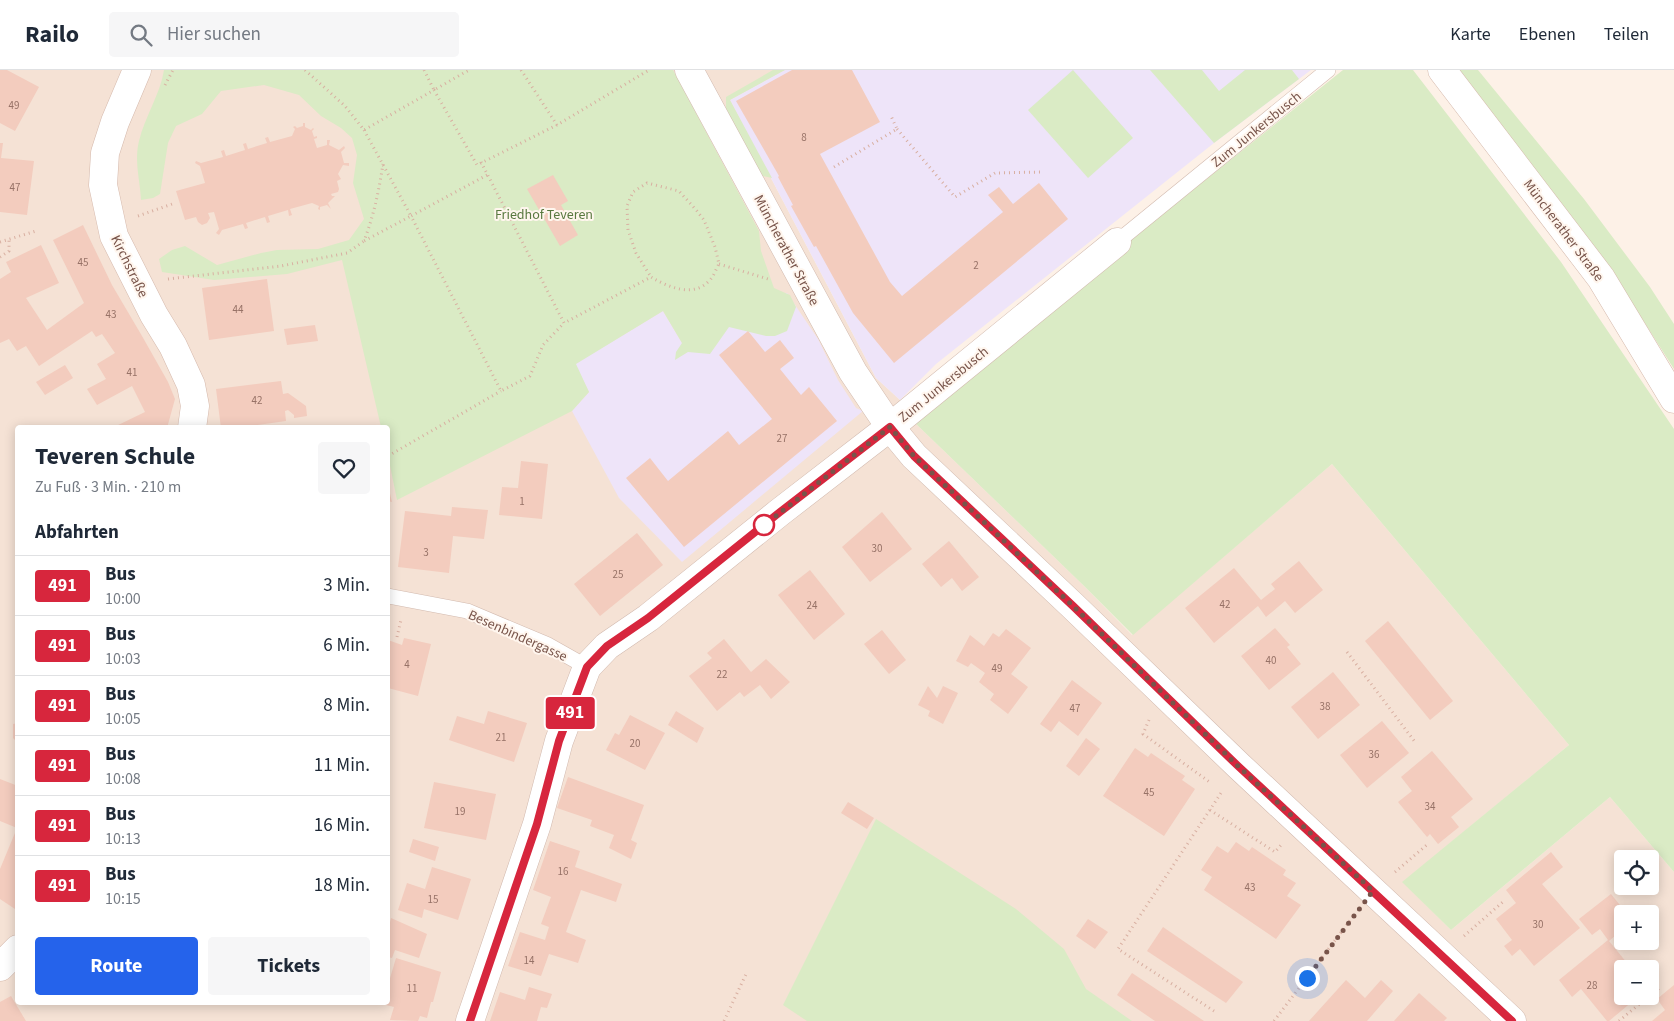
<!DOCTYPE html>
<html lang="de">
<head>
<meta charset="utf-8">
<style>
	body { margin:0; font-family:"Source Sans 3",sans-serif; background:#f6f6f7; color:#1f2937; height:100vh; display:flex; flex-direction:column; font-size:19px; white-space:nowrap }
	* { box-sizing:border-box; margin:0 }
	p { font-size:16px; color:#747a83 }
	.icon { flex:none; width:28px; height:28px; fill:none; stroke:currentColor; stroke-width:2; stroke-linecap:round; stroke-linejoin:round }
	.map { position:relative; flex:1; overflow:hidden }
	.panel { position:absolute; left:15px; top:355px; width:375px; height:580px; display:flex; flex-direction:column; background:#fff; border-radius:5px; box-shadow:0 2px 12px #0003 }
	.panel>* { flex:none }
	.badge { padding:0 10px; border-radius:4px; font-size:18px; line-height:32px }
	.controls { position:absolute; left:1614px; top:780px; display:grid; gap:10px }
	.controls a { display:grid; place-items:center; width:45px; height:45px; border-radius:5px; background:#fff; box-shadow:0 2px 12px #0003; font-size:25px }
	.you { position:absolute; width:25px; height:25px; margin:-12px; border:4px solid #fff; border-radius:50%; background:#1a73e8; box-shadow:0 0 0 8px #1a73e833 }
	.map>.badge { position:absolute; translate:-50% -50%; box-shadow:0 0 0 2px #fff }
	h2 { padding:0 20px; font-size:19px; line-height:45px }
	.round { display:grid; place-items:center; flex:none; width:52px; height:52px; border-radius:5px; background:#f6f6f7 }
	.summary { display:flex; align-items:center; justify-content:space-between; height:85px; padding:0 20px }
	h1 { font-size:24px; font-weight:700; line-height:38px }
	.action { display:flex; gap:10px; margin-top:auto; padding:10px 20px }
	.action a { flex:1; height:58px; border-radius:5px; background:#2563eb; color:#fff; font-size:20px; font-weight:700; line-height:58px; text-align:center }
	.action a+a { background:#f6f6f7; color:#1f2937 }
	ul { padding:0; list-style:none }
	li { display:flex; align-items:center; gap:15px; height:60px; padding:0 20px; border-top:1px solid #e0e1e3 }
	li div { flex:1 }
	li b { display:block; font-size:19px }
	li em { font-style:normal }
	li .badge { min-width:55px; font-weight:700; text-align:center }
	header { display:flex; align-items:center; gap:30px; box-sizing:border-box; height:70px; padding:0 25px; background:#fff; border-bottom:1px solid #e0e1e3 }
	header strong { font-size:24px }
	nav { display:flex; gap:28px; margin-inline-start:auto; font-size:18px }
	.search { width:350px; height:45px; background:#f6f6f7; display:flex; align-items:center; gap:12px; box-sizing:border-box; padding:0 18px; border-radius:5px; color:#747a83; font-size:19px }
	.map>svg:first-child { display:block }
	.residential { fill:#f5e2d5; fill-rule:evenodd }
	.education { fill:#eee4f9 }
	.green { fill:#daebc5 }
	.building { fill:#f3ccbe }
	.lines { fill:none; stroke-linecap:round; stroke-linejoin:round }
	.lane-casing { stroke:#d2baaf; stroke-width:16 }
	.street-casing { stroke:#d2baaf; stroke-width:29 }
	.secondary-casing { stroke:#d5b9ac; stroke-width:29 }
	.path { stroke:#d8afa1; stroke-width:3; stroke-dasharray:1 4; stroke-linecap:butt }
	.lane { stroke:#fff; stroke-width:15 }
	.street { stroke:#fff; stroke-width:28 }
	.secondary { stroke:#fff; stroke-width:28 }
	.line-casing { stroke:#fff; stroke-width:11 }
	.line { stroke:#d7263d; stroke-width:8 }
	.walk { stroke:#78544a; stroke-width:5; stroke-dasharray:0 9 }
	.stop-dot { fill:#fff; stroke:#d7263d; stroke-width:2.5 }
	.labels { text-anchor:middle; stroke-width:4; stroke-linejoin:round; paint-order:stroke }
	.number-label { font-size:11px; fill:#977267 }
	.street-label { font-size:14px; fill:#78544a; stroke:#fff6ee }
	.park-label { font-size:14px; fill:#58783f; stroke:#fff6ee }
</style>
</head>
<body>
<header>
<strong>Railo</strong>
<div class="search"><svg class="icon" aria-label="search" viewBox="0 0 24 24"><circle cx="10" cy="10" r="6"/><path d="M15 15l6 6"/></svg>Hier suchen</div>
<nav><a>Karte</a><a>Ebenen</a><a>Teilen</a></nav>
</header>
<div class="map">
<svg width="1674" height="951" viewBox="0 0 1674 951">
	<rect width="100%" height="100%" fill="#fdf1e7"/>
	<path class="residential" d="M 0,0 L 785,0 L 730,30 L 876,308 L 900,330 L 915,353 L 1082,514 L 1132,565 L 1332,394 L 1569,675 L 1403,812 L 1451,860 L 1610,727 L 1674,802 L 1674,951 L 0,951 ZM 18,358 L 388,358 L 388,932 L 18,932 ZM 1622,789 L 1650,789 L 1650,816 L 1622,816 ZM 1622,844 L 1650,844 L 1650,871 L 1622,871 ZM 1622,899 L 1650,899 L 1650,926 L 1622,926 Z"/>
	<g class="education">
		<path d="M 785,0 L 1311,0 L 1214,73 L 936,294 L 900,330 L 876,308 L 730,30 Z"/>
		<path d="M 787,223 L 818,269 L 838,310 L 856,338 L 863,341 L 682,492 L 619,428 L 572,341 L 589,322 L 575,294 L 663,241 L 682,273 L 774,226 Z"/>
	</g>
	<g class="green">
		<path d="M 164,0 L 673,0 L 759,161 L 761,181 L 774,218 L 790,225 L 796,237 L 787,261 L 775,266 L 766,266 L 729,257 L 710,284 L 688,282 L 675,290 L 676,282 L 682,273 L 663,241 L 576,294 L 589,322 L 572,341 L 397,430 L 388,386 L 388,358 L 381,357 L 342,190 L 287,204 L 214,210 L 162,202 L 159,189 L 172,180 L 185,176 L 217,195 L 261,183 L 277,180 L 318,179 L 349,170 L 364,149 L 353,113 L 357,85 L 352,68 L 341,58 L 321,46 L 299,25 L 264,15 L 221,21 L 202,44 L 176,56 L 168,73 L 160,124 L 153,128 L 141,130 C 140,110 134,91 139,71 C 145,46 160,25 164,0 Z"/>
		<path d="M 773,0 L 785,0 L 730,30 L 772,108 L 763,106 L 755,97 L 726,51 L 726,27 Z"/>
		<path d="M 1073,0 L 1133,68 L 1088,108 L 1028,40 Z"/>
		<path d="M 1150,0 L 1202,0 L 1219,21 L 1245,0 L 1292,0 L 1299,9 L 1214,73 Z"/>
		<path d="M 1343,0 L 1413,0 L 1561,192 L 1674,359 L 1674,802 L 1610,727 L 1451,860 L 1402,812 L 1569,675 L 1332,394 L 1133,565 L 1082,514 L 915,353 L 1100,194 Z"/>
		<path d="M 1453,0 L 1478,0 L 1584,129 L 1650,217 L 1674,254 L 1674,299 L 1639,244 L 1586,168 Z"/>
		<path d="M 876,749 L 1016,839 L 1064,879 L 1086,919 L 1132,951 L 807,951 L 783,935 Z"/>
	</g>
	<g class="building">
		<path d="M 0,0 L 7,0 L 39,17 L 15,61 L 0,53 Z"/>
		<path d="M 792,0 L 852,0 L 880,52 L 820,84 L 890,212 L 902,226 L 1003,142 L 988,125 L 999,117 L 1013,134 L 1039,113 L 1068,149 L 894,293 L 853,243 L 816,176 L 814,177 L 791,136 L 793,135 L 778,107 L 779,106 L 736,31 Z"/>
		<path d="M 303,53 L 305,53 L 305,57 L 311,60 L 313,58 L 314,59 L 312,61 L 314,67 L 317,66 L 317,68 L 314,69 L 317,78 L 327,75 L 327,70 L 330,70 L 329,75 L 339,80 L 344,76 L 345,78 L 341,82 L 344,93 L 349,93 L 349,96 L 343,95 L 338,104 L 341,109 L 337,111 L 339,119 L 338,122 L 331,124 L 332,126 L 335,126 L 328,133 L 331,139 L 327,135 L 320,137 L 320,140 L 318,139 L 319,136 L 312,133 L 290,139 L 292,145 L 289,146 L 288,140 L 268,146 L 270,152 L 267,153 L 265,147 L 246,153 L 248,158 L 245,159 L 243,154 L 222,160 L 219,165 L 216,163 L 219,159 L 214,142 L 208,143 L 210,148 L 207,153 L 202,155 L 198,152 L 196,147 L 185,150 L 176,121 L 205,113 L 200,96 L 195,93 L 196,91 L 201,93 L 223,87 L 221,81 L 224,80 L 226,86 L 245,80 L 243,74 L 246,73 L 248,79 L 267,73 L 265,68 L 268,67 L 270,72 L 292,66 L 295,59 L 293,57 L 295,56 L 297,58 L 303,56 Z"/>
		<path d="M 0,73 L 3,73 L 1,88 L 34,91 L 27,145 L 0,142 Z"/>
		<path d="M 553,105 L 568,131 L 561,135 L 578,165 L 560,176 L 527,119 Z"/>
		<path d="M 83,155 L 112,215 L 142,266 L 168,312 L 175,329 L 167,358 L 112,358 L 145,342 L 132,316 L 97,335 L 87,319 L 106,309 L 97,294 L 115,283 L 102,264 L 96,267 L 92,261 L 39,296 L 26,276 L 17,281 L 9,269 L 0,273 L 0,209 L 11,202 L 6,192 L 41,175 L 59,213 L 26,228 L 47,260 L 84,233 L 53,170 Z"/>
		<path d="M 267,209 L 274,261 L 209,270 L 202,218 Z"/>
		<path d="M 315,255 L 318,271 L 287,275 L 284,259 Z"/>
		<path d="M 748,261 L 765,282 L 780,270 L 794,288 L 780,299 L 801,325 L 809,317 L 837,351 L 684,477 L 626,408 L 650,388 L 668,411 L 728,361 L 739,375 L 772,349 L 719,285 Z"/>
		<path d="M 65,295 L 73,308 L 45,325 L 36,312 Z"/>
		<path d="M 281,311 L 283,324 L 288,323 L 306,336 L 307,346 L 294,348 L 294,345 L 288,340 L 285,341 L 286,351 L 235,358 L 221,358 L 216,319 Z"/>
		<path d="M 521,391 L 548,394 L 542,449 L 499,445 L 502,417 L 518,418 Z"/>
		<path d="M 388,415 L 392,432 L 388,431 Z"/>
		<path d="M 452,437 L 488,440 L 484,469 L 453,466 L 449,503 L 398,497 L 405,441 L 451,446 Z"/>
		<path d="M 882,442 L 912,479 L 870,512 L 842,477 Z"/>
		<path d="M 637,463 L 663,495 L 600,546 L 574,514 Z"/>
		<path d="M 949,471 L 979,507 L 962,521 L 952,508 L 941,517 L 922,494 Z"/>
		<path d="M 1299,491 L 1323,520 L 1295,543 L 1285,531 L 1266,547 L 1258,536 L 1214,573 L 1185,538 L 1234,498 L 1261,530 L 1275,519 L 1271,514 Z"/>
		<path d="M 810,500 L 845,544 L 814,570 L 778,525 Z"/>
		<path d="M 1388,551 L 1453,631 L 1430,650 L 1365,571 Z"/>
		<path d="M 1275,558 L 1290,575 L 1287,577 L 1301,594 L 1269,620 L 1241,586 Z"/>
		<path d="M 1006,559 L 1031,578 L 1011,604 L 1028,617 L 1008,644 L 990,630 L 994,624 L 979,612 L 985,603 L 971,593 L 968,597 L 956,591 L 970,565 L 984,576 L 993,563 L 999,567 Z"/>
		<path d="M 882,560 L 906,590 L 889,604 L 864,574 Z"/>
		<path d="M 404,568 L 431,574 L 418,626 L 388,618 L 388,570 L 402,575 Z"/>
		<path d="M 724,569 L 751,602 L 766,589 L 790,612 L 771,629 L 760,615 L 744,627 L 740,622 L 717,641 L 689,606 L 712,588 L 707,583 Z"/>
		<path d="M 1333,602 L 1360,635 L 1318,669 L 1291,637 Z"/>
		<path d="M 1072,610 L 1102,633 L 1078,666 L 1059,651 L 1051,662 L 1040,654 Z"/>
		<path d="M 928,616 L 937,628 L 943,616 L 958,623 L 943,654 L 928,646 L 930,641 L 918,635 Z"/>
		<path d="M 488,641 L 527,653 L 514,692 L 449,670 L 457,646 L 484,654 Z"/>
		<path d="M 676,641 L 704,658 L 697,673 L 668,655 Z"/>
		<path d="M 630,645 L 665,663 L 645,700 L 606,680 L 615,663 L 619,665 Z"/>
		<path d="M 1382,651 L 1409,683 L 1367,718 L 1340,685 Z"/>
		<path d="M 18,653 L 18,673 L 13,668 L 13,654 Z"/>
		<path d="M 1086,668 L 1100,679 L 1079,706 L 1066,696 Z"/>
		<path d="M 1135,678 L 1148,687 L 1151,683 L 1185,706 L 1182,710 L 1195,719 L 1164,766 L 1103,726 Z"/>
		<path d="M 1432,681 L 1473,729 L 1451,747 L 1459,757 L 1438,774 L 1430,764 L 1427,767 L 1398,732 L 1412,721 L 1401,707 Z"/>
		<path d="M 568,707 L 644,735 L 631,770 L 637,773 L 631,789 L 609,778 L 614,765 L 590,756 L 592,750 L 557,738 Z"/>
		<path d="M 0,709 L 18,716 L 18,835 L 15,839 L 0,829 L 0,799 L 17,758 L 0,751 Z"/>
		<path d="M 434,712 L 496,724 L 486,770 L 424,758 Z"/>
		<path d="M 848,732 L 874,748 L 867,759 L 841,743 Z"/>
		<path d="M 413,769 L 439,777 L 435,791 L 409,782 Z"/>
		<path d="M 550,771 L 580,781 L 575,797 L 622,814 L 616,832 L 581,820 L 566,862 L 586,870 L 578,893 L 549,884 L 541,906 L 508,896 L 520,862 L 545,870 L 549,857 L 541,854 L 551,827 L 533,820 Z"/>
		<path d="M 1236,772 L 1249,781 L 1252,777 L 1286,800 L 1283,805 L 1296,813 L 1287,826 L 1301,835 L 1276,869 L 1204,820 L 1212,807 L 1201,800 L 1217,776 L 1228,783 Z"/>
		<path d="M 1551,782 L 1563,797 L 1542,814 L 1580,858 L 1534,896 L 1520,879 L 1512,886 L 1504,876 L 1512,870 L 1496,849 L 1516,833 L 1506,820 Z"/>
		<path d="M 432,797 L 471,809 L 458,850 L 424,839 L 422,848 L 398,840 L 407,813 L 425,819 Z"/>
		<path d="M 1611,824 L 1627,844 L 1622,844 L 1622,860 L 1609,871 L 1632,899 L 1622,899 L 1622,926 L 1639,926 L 1609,951 L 1607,951 L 1581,919 L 1572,927 L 1559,910 L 1608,870 L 1600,859 L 1592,865 L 1579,849 Z"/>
		<path d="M 391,848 L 427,864 L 419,888 L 395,880 L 392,888 L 388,887 L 388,860 Z"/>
		<path d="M 1088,849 L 1108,862 L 1095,879 L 1076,866 Z"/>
		<path d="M 1163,857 L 1243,912 L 1226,933 L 1147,881 Z"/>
		<path d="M 396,888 L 441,902 L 433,932 L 431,932 L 427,948 L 420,946 L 418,951 L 390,950 L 394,937 L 378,933 L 388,932 L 388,915 Z"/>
		<path d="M 1132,903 L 1204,951 L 1155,951 L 1117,925 Z"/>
		<path d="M 1346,910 L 1365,928 L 1381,910 L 1393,921 L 1367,951 L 1309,951 Z"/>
		<path d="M 1674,915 L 1674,951 L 1652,951 L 1665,940 L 1657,929 Z"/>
		<path d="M 529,917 L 552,924 L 547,938 L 541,937 L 537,951 L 490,951 L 500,922 L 525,930 Z"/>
		<path d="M 1419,923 L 1447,948 L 1444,951 L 1394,951 Z"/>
		<path d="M 11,926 L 26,951 L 0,951 L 0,932 Z"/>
	</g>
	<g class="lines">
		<defs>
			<g id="lane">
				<path d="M 1117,172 L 1328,0"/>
				<path d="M 388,526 L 467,541 L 548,575 L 587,597"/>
			</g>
			<g id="street">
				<path d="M 689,0 L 853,302 L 890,357 L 914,386 L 1073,536 L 1239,696 L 1512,951"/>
				<path d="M 470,951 L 537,754 L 559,671 L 587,597 L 607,576 L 648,548 L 780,442 L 890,357 L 1117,172"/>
			</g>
			<g id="secondary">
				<path d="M 137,0 L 115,52 L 105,83 L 103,115 L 114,166 L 154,245 L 173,276 L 191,315 L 195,336 L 192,358"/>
				<path d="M 1442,0 L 1601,208 L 1674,329"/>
				<path d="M 0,897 L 18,879"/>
			</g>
		</defs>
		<use href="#lane" class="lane-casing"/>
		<use href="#street" class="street-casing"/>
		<use href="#secondary" class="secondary-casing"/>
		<g class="path">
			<path d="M 305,0 L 345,36 L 364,60 L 434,20 L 477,95 L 557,55 L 649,0"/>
			<path d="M 424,0 L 434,20 L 469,0"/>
			<path d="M 521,0 L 557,55"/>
			<path d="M 165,15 L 173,0"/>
			<path d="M 897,59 L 955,127 L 995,103 L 1041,102"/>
			<path d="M 364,60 L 411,146 L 364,171 C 374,145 379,120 383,94"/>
			<path d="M 481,92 L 564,253 L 651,207 C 668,217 693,228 709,211 C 714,206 716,199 719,194 L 715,177 L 704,150 L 697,141 L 679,121 L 647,113 L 633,122 L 627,136 L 628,160 L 636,183 L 651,207"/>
			<path d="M 834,97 L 897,59 L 891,46"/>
			<path d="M 487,105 L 411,146 L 501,321 L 530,306 L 543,275 L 564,253"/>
			<path d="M 138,146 L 175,133"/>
			<path d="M 0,172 L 36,161"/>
			<path d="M 0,187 L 9,181 L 9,170"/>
			<path d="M 719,194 L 768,209"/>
			<path d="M 168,209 L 281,196 L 347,183 L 364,171"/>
			<path d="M 388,386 L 501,321"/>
			<path d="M 397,567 L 401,550"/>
			<path d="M 1347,582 L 1415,672"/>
			<path d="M 1149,650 L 1143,664 L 1211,713"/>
			<path d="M 1210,740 L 1275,782 L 1281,775"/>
			<path d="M 1395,802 L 1429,773"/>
			<path d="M 1464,866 L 1505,830"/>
			<path d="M 1650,925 L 1661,917"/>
			<path d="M 1214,941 L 1118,879 L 1223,720"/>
			<path d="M 724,951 L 747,902"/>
			<path d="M 1274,951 L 1355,844"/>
			<path d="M 1619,951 L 1649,926"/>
		</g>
		<use href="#lane" class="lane"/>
		<use href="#street" class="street"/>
		<use href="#secondary" class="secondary"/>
	</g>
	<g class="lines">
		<defs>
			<path id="line" d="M 470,951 L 537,754 L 559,671 L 587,597 L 607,576 L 648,548 L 780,442 L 890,357 L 914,386 L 1073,536 L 1238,696 L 1512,951"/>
		</defs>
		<use href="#line" class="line-casing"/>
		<use href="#line" class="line"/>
		<path class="walk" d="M 764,455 L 763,456 L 890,357 L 914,386 L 1073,536 L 1238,696 L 1373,821 L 1307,908"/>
	</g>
	<circle class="stop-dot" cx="764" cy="455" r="10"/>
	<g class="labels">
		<g class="number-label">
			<text x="14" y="39">49</text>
			<text x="804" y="71">8</text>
			<text x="15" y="121">47</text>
			<text x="83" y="196">45</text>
			<text x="976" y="199">2</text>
			<text x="238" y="243">44</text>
			<text x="111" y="248">43</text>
			<text x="132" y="306">41</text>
			<text x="257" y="334">42</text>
			<text x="782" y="372">27</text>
			<text x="522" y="435">1</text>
			<text x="877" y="482">30</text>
			<text x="426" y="486">3</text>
			<text x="618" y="508">25</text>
			<text x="1225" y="538">42</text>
			<text x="812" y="539">24</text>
			<text x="1271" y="594">40</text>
			<text x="407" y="598">4</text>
			<text x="997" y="602">49</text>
			<text x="722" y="608">22</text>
			<text x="1325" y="640">38</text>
			<text x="1075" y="642">47</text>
			<text x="501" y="671">21</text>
			<text x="635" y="677">20</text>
			<text x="1374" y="688">36</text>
			<text x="1149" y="726">45</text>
			<text x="1430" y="740">34</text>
			<text x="460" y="745">19</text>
			<text x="563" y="805">16</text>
			<text x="1250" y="821">43</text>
			<text x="433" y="833">15</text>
			<text x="1538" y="858">30</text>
			<text x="529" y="894">14</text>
			<text x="1592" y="919">28</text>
			<text x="412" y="922">11</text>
		</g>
		<g class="street-label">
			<text transform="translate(1256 59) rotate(-39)" y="5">Zum Junkersbusch</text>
			<text transform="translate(1564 160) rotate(53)" y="5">Müncherather Straße</text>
			<text transform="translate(787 180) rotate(62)" y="5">Müncherather Straße</text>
			<text transform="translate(130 196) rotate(64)" y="5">Kirchstraße</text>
			<text transform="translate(943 314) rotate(-39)" y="5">Zum Junkersbusch</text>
			<text transform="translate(518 565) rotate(24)" y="5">Besenbindergasse</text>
		</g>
		<g class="park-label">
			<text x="544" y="149">Friedhof Teveren</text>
		</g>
	</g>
</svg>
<div class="controls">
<a><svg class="icon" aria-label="locate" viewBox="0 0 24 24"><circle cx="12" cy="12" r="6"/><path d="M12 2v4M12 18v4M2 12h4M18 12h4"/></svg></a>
<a>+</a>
<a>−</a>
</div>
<div class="you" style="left:1307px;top:908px"></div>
<b class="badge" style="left:570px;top:643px;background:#d7263d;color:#fff">491</b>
<section class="panel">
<div class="summary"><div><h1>Teveren Schule</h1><p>Zu Fuß · 3 Min. · 210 m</p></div><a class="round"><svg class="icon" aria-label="heart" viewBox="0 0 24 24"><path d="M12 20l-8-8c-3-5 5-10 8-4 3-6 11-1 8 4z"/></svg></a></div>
<h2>Abfahrten</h2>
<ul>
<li><span class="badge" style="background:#d7263d;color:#fff">491</span><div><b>Bus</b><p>10:00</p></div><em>3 Min.</em></li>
<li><span class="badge" style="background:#d7263d;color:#fff">491</span><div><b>Bus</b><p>10:03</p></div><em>6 Min.</em></li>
<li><span class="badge" style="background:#d7263d;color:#fff">491</span><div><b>Bus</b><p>10:05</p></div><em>8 Min.</em></li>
<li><span class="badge" style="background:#d7263d;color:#fff">491</span><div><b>Bus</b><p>10:08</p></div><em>11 Min.</em></li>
<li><span class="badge" style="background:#d7263d;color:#fff">491</span><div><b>Bus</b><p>10:13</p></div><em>16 Min.</em></li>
<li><span class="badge" style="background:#d7263d;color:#fff">491</span><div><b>Bus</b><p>10:15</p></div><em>18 Min.</em></li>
</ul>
<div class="action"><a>Route</a><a>Tickets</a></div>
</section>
</div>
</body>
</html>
